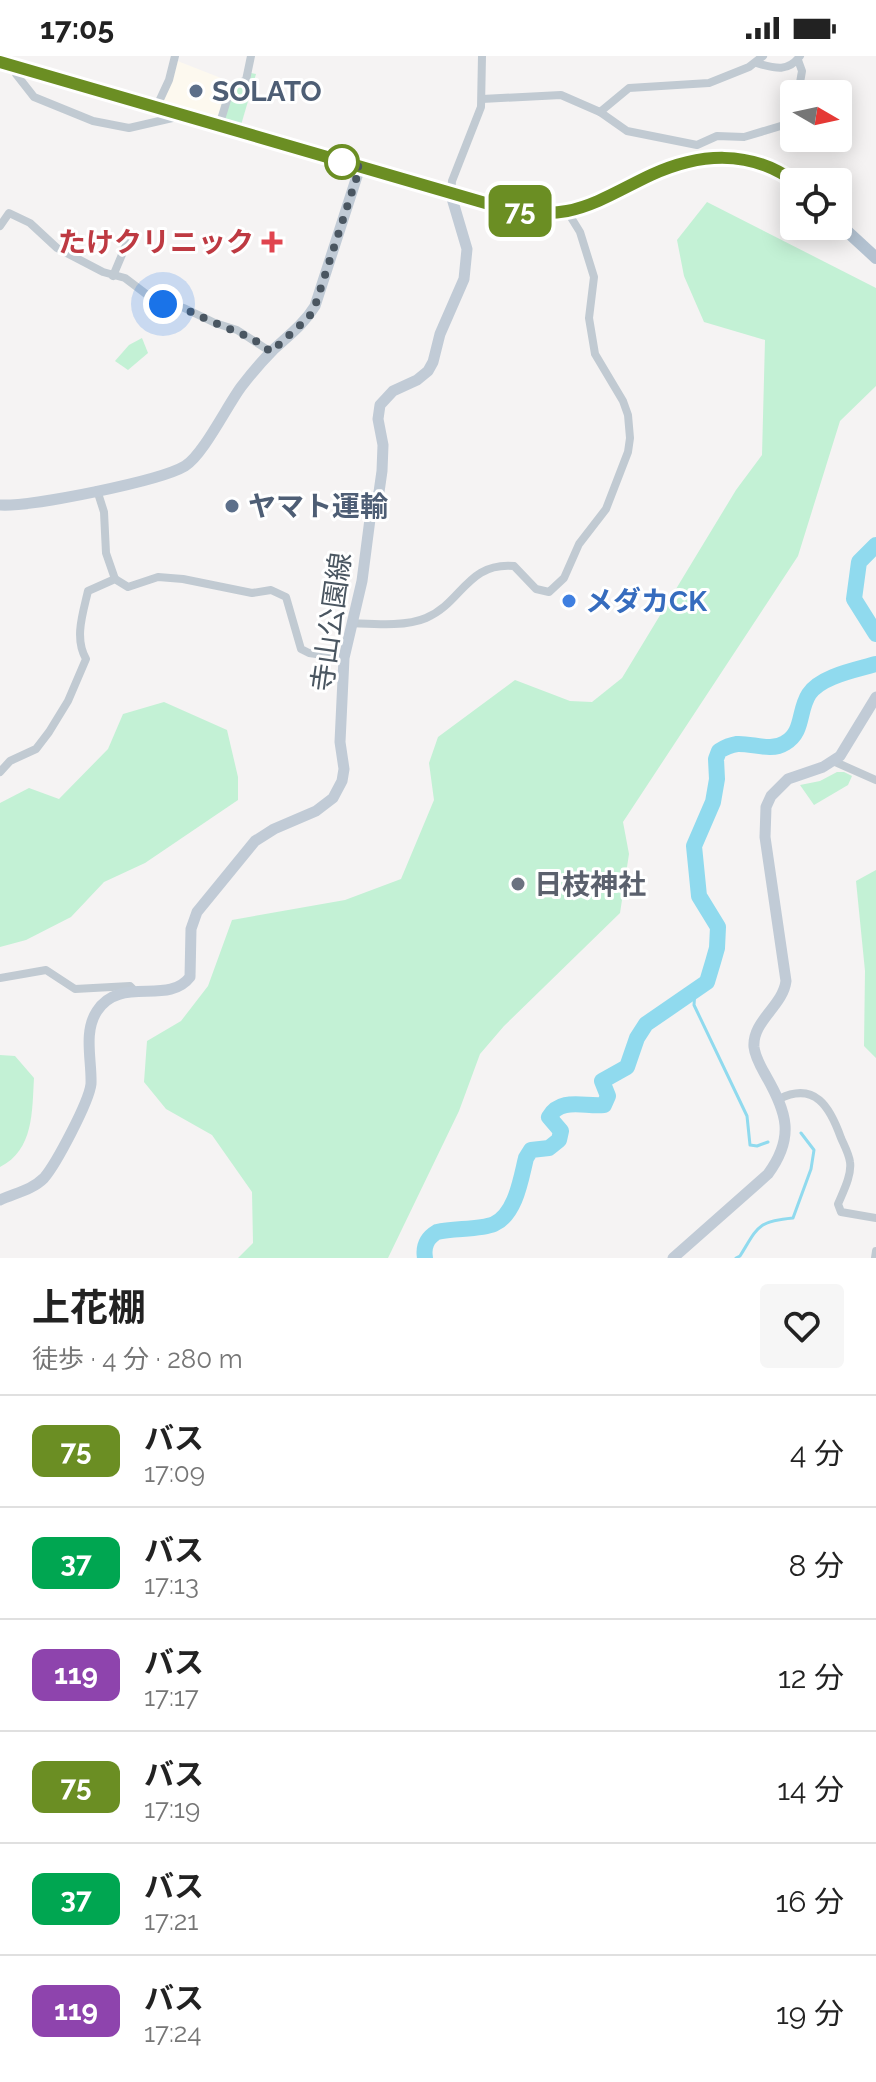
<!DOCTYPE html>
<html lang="ja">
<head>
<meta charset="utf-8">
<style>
	body { margin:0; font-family:Raleway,"Noto Sans JP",sans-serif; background:#f6f6f6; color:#222; height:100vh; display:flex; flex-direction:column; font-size:30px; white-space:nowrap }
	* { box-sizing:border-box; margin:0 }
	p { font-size:26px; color:#767676 }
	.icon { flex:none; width:44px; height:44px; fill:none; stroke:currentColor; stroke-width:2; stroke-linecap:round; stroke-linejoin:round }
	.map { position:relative; height:1202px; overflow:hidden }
	.drawer { display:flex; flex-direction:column; background:#fff; flex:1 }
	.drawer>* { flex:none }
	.badge { padding:0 16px; border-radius:12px; font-size:28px; line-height:52px }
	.needle { width:52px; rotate:99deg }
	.fabs { position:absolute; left:780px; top:24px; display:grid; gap:16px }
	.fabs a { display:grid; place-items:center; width:72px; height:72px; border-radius:8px; background:#fff; box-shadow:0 4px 20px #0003; font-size:40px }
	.you { position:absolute; width:40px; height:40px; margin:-20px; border:6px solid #fff; border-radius:50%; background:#1a73e8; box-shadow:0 0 0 12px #1a73e833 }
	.map>.badge { position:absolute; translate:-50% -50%; box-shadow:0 0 0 4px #fff }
	.round { display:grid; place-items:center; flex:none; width:84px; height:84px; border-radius:8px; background:#f6f6f6 }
	.head { display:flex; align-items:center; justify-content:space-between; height:136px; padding:0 32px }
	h1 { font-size:38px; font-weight:700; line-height:60px }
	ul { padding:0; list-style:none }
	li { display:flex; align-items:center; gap:24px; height:112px; padding:0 32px; border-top:2px solid #e0e0e0 }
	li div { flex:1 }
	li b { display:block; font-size:30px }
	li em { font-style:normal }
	li .badge { min-width:88px; font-weight:700; text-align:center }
	.status { display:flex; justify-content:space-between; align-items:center; height:56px; padding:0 40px; background:#fff; direction:ltr }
	.status svg { height:22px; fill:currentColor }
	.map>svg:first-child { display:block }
	.commercial { fill:#fdf9ef }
	.green { fill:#c3f1d5 }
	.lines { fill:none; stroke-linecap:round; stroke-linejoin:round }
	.stream { stroke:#90daee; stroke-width:3 }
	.river { stroke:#90daee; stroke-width:16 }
	.street { stroke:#c1cad2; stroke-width:8 }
	.secondary { stroke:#c1cbd6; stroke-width:11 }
	.primary { stroke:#b3c2d1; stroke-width:12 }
	.line-casing { stroke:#fff; stroke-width:18 }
	.line { stroke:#6b8e23; stroke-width:12 }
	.walk { stroke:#4a5661; stroke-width:8; stroke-dasharray:0 14.4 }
	.service-dot { fill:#5c6f8a; stroke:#fff; stroke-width:3 }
	.stop-dot { fill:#fff; stroke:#6b8e23; stroke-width:4 }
	.health-dot { fill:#e0444e; stroke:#fff; stroke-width:3 }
	.shop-dot { fill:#3f7fe0; stroke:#fff; stroke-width:3 }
	.worship-dot { fill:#6b7280; stroke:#fff; stroke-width:3 }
	.labels { text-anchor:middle; stroke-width:6; stroke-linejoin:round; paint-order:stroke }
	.service-label { font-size:28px; font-weight:bold; fill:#4e5e75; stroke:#fff; text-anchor:start }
	.health-label { font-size:28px; font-weight:bold; fill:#be3a42; stroke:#fff; text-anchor:end }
	.shop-label { font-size:28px; font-weight:bold; fill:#366cbe; stroke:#fff; text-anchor:start }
	.street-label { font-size:28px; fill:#4a5661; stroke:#fff }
	.worship-label { font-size:28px; font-weight:bold; fill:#5b616d; stroke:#fff; text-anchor:start }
</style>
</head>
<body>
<div class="status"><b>17:05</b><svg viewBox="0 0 49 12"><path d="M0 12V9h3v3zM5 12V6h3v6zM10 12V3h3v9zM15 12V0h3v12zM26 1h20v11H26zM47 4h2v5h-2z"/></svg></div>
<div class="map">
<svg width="876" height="1202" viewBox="0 0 876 1202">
	<rect width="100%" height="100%" fill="#f5f3f3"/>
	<path class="commercial" d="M 175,4 L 231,26 L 218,62 L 160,45 Z"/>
	<g class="green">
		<path d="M 251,17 L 256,18 L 241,69 L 223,63 L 232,32 Z"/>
		<path d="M 707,146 L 876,232 L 876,330 L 840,365 L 798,500 L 623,766 L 629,798 L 620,857 L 504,970 L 480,998 L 459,1055 L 388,1202 L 238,1202 L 253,1187 L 252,1136 L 212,1079 L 166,1053 L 144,1026 L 147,985 L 181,965 L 208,930 L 232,864 L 345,844 L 401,823 L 434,744 L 429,707 L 438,681 L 515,624 L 570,645 L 592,646 L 622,622 L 736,434 L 762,399 L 765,284 L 704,266 L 684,220 L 677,184 Z"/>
		<path d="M 142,282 L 148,297 L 128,314 L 115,305 L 129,289 Z"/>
		<path d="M 164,646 L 227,674 L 238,721 L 238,744 L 145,807 L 104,826 L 71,861 L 26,884 L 0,891 L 0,747 L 29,732 L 59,743 L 108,693 L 123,658 Z"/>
		<path d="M 837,716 L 844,716 L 852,720 L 848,729 L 814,749 L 800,729 L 820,725 Z"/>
		<path d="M 876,814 L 876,1002 L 864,990 L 865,915 L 856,825 Z"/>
		<path d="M 0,999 L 15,1000 L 34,1022 C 32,1055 34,1094 0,1111 Z"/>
	</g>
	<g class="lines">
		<g class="stream">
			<path d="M 695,935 L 694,949 L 747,1060 L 750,1089 L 757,1090 L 768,1086"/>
			<path d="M 736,1202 L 740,1200 C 758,1171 757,1165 793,1162 L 811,1113 L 814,1094 L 801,1077"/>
		</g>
		<g class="river">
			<path d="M 876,489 L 859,506 L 854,543 L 876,578"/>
			<path d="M 425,1202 C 423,1190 427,1182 437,1176 C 454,1172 480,1174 494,1168 C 516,1158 521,1122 526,1102 L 531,1094 L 549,1092 L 559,1084 L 561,1075 L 549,1061 C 561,1041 584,1051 604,1049 L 608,1040 L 602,1025 L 627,1011 L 637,982 L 646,968 L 707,926 L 713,906 L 717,892 L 718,871 L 699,840 L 694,790 L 713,746 L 717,723 L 716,703 L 719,695 C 724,692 731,689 737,688 C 752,687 771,696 785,687 C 804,676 798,655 809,638 C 821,620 856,614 876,608"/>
		</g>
		<g class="street">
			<path d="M 798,4 L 802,15 L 798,38"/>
			<path d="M 756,7 C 774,12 788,17 800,0"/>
			<path d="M 15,10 L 16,18 L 34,41 L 93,65 L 129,72 L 181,60"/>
			<path d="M 482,43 L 561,39 L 600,56 L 627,75 L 697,89 L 717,80 L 744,81 L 794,66"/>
			<path d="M 156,52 L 169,24 L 175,0"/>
			<path d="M 600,56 L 629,32 L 709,27 L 749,11 L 763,0"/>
			<path d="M 219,70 L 231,31 L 246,24 L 251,0"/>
			<path d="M 451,139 L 452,125 L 481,51 L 482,0"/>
			<path d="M 0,170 L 9,157 L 30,167 L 57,192 L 103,216 L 125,222 L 154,244 L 184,252 L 215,267 L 237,274 L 271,296"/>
			<path d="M 113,220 L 129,182"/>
			<path d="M 97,434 L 104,456 L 106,497 L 115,523"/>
			<path d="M 351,567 C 374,568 405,571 426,562 C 462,547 467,506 514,510 L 536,533 L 549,536 L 564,522 L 579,488 L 606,453 L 628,396 L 630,382 L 628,359 L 623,345 L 595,298 L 589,262 L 594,221 L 580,176 L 567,155"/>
			<path d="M 833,705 L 876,724"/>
			<path d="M 0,716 L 10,705 L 36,693 L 49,676 L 68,645 L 86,603 C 74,582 83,557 88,535 L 115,523 L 128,531 L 158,521 L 183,523 L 252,537 L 271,534 L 286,541 L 301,593 L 309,597 L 344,602"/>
			<path d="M 0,922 L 46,914 L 75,933 L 130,930 L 134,934"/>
			<path d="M 779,1043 C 815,1025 830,1051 841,1082 C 844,1089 849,1098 850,1106 C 852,1119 843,1136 838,1148 L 841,1156 L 876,1162"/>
			<path d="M 875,1202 L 876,1195"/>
		</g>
		<g class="secondary">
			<path d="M 0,449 C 31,451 160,425 185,410 C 203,399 227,350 241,331 C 251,318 262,305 273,294 C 288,280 304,268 315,250 L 360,111"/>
			<path d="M 0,1144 C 15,1137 32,1134 44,1122 C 56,1108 89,1046 91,1028 C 92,1005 83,976 97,955 C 120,919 168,950 190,921 L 191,873 L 197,856 L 255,785 L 274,773 L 316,755 L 333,742 L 342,725 L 344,713 L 340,686 L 344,602 L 362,525 L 370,463 L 379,436 L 382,415 L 383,389 L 378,363 L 380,349 L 393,335 L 417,324 L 428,315 L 433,306 L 440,278 L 464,223 L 467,193 L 451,139"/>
			<path d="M 673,1202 L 768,1118 C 795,1081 787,1057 766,1020 C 761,1011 755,1001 754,991 C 752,965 783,950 786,925 L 765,781 L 766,751 L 771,740 L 788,723 L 823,711 L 840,700 L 876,641"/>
		</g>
		<g class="primary">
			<path d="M 0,6 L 506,153 C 525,156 547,159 566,155 C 650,139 704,59 795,126"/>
			<path d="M 838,167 L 876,202"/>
		</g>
	</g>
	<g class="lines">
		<defs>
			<path id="line" d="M 0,6 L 506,153 C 525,156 547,159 567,155 C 597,149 623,132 651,119 C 699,97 750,93 795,126"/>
		</defs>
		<use href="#line" class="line-casing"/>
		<use href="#line" class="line"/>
		<path class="walk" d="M 163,248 C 182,250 195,258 213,266 C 237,277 249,278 271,296 L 309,261 L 315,250 L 360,111 L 342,106"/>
	</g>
	<g class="service-dot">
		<circle cx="196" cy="35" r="8"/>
		<circle cx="232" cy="450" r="8"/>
	</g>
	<circle class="stop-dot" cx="342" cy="106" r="16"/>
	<path class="health-dot" d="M268 174h8v8h8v8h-8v8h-8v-8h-8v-8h8z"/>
	<circle class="shop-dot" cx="569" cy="545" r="8"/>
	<circle class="worship-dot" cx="518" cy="828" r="8"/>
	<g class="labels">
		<g class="service-label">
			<text x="212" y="45">SOLATO</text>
			<text x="248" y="460">ヤマト運輸</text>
		</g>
		<g class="health-label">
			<text x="254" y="196">たけクリニック</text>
		</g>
		<g class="shop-label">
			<text x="585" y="555">メダカCK</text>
		</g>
		<g class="street-label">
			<text transform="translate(331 566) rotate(-82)" y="10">寺山公園線</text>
		</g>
		<g class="worship-label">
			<text x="534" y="838">日枝神社</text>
		</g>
	</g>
</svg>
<div class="fabs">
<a><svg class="needle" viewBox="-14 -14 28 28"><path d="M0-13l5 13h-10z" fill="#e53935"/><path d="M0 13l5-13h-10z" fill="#767676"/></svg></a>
<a><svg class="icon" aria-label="locate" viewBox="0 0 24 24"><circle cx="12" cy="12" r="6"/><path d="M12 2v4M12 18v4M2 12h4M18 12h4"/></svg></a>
</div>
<div class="you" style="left:163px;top:248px"></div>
<b class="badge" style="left:520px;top:155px;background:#6b8e23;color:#fff">75</b>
</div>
<section class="drawer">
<div class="head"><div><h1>上花棚</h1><p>徒歩 · 4 分 · 280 m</p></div><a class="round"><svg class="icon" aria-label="heart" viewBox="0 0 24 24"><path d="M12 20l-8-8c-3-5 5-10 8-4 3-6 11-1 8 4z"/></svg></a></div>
<ul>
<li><span class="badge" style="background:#6b8e23;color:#fff">75</span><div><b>バス</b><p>17:09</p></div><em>4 分</em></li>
<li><span class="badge" style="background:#00a651;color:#fff">37</span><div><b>バス</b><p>17:13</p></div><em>8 分</em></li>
<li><span class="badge" style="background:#8e44ad;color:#fff">119</span><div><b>バス</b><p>17:17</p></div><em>12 分</em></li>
<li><span class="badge" style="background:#6b8e23;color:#fff">75</span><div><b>バス</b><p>17:19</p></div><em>14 分</em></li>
<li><span class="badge" style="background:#00a651;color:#fff">37</span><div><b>バス</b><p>17:21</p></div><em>16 分</em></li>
<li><span class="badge" style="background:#8e44ad;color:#fff">119</span><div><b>バス</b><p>17:24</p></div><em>19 分</em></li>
</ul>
</section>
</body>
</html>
